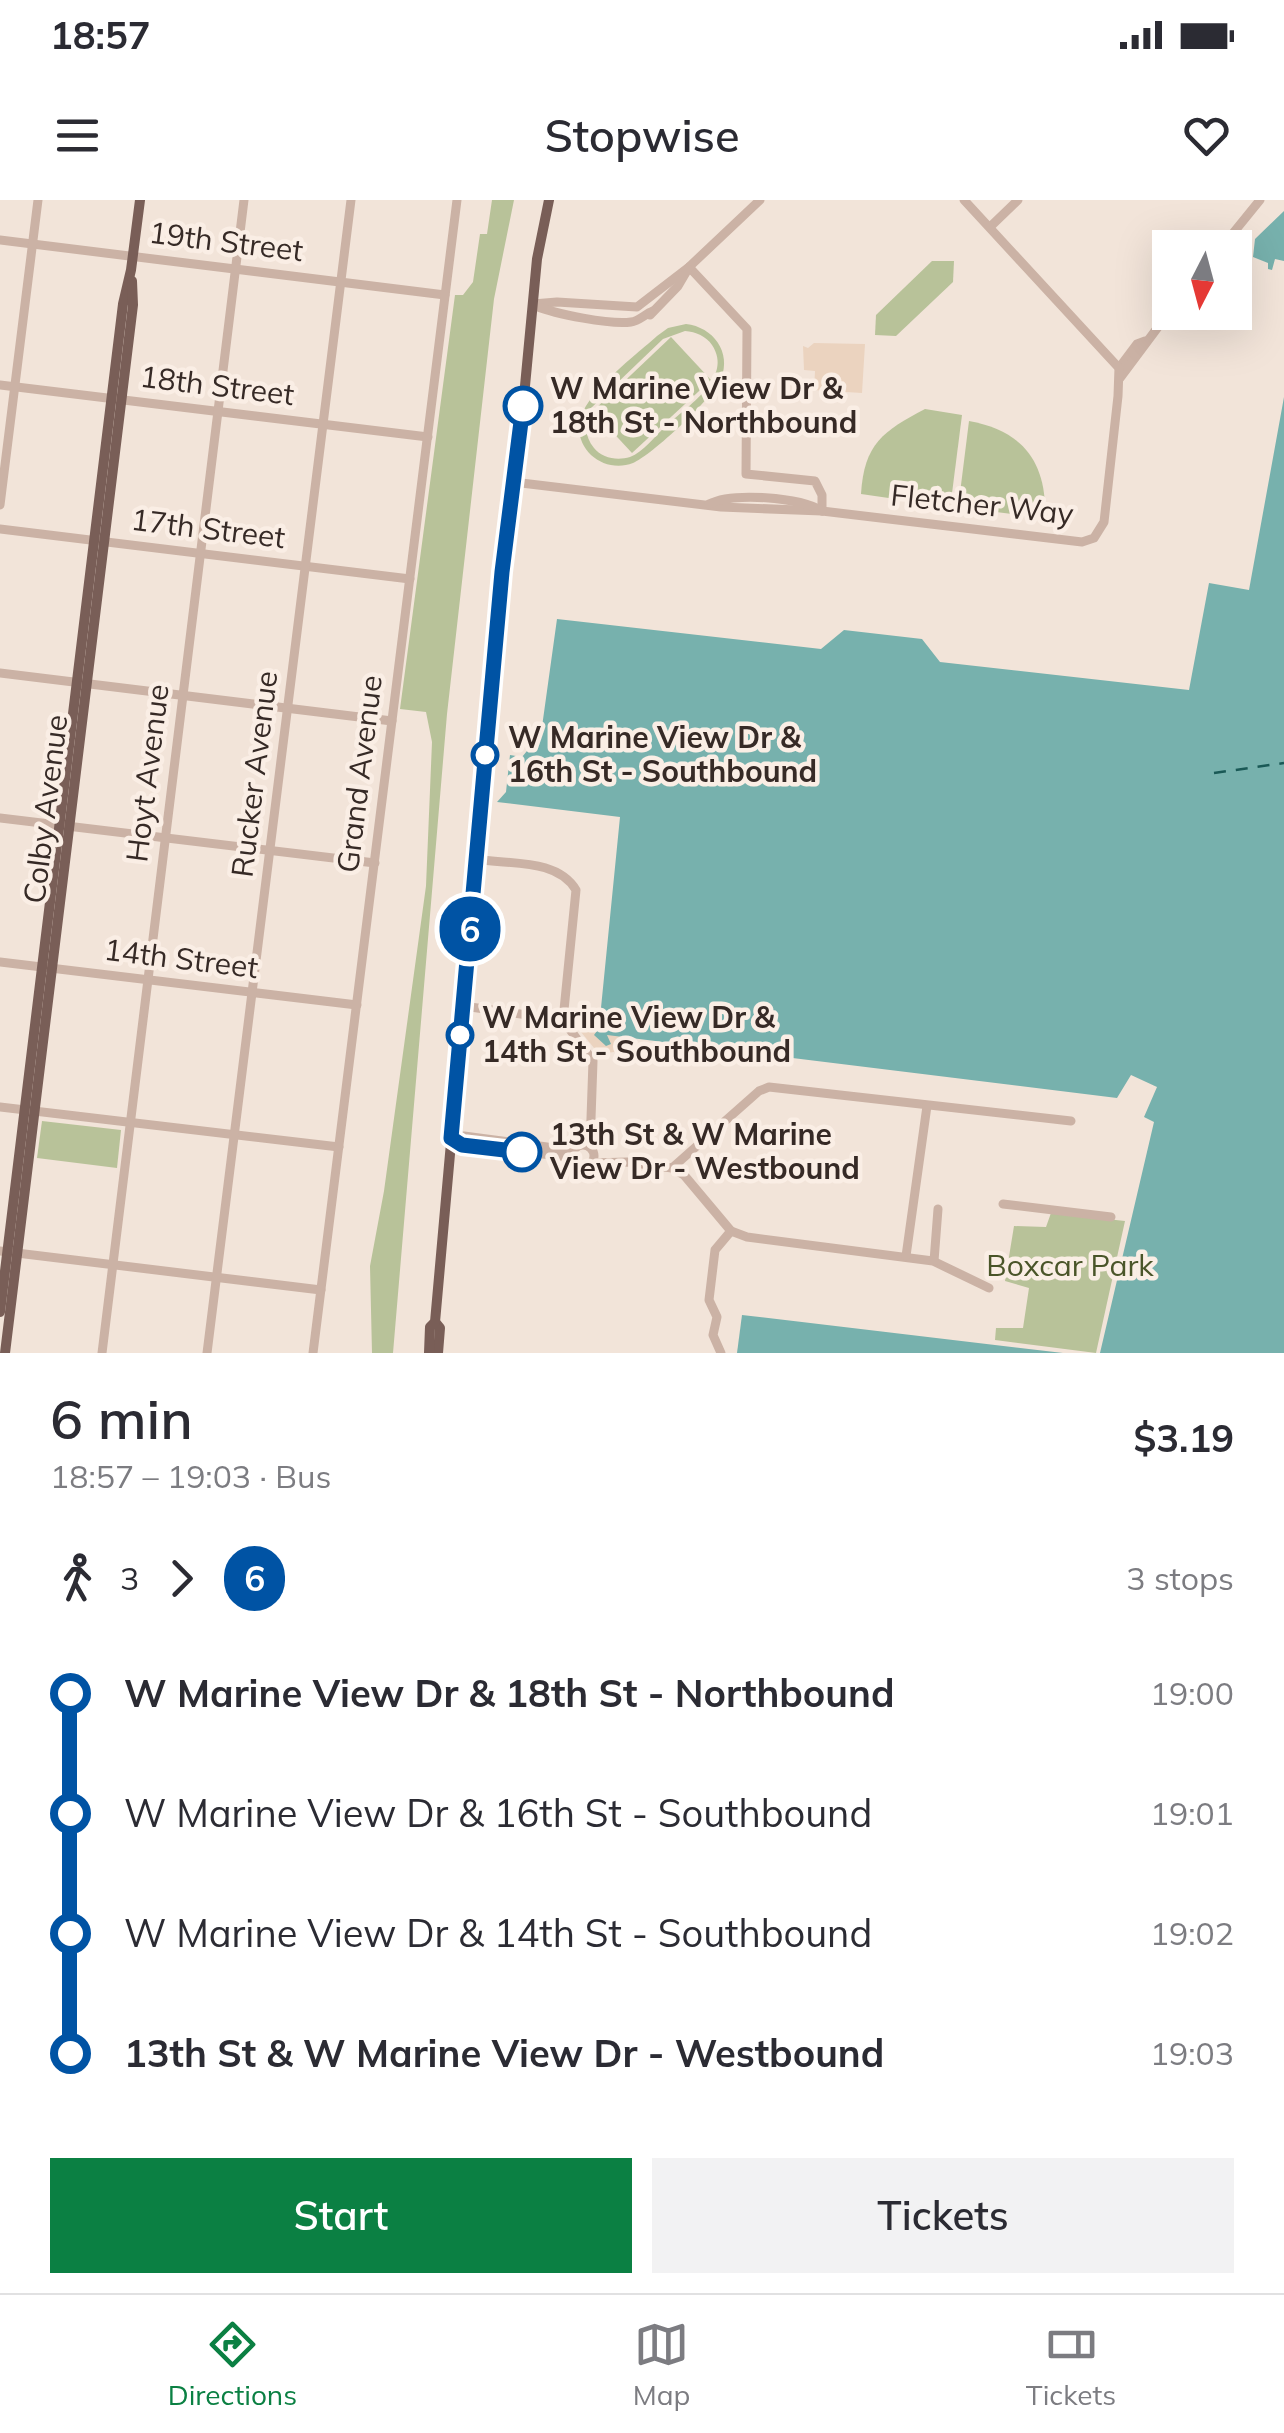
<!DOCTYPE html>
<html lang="en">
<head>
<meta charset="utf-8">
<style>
	body { margin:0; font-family:Mulish,sans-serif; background:#f2f2f3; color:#2b2b33; height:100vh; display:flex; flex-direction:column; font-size:38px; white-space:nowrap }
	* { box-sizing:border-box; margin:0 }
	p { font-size:32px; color:#7c7c81 }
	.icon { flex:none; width:55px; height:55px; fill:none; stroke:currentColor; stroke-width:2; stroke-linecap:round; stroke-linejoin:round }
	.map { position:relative; height:1153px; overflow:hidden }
	.panel { display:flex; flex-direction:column; background:#fff; flex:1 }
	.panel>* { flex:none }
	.badge { padding:0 20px; border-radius:32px; font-size:35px; line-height:65px }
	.needle { width:65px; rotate:186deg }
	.tools { position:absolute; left:1152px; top:30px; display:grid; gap:20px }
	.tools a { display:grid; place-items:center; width:100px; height:100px; border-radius:0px; background:#fff; box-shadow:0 10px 40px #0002; font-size:50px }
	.map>.badge { position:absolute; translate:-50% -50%; box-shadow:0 0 0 5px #fff }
	.legs { display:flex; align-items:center; gap:15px; height:110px; padding:0 50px; font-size:32px }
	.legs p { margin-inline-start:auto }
	.head { display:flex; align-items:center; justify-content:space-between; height:170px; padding:0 50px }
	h1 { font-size:55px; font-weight:600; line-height:75px }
	.primary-button { display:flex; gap:20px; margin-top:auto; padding:20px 50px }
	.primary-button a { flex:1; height:115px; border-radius:0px; background:#0b8043; color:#fff; font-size:40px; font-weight:600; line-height:115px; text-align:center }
	.primary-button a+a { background:#f2f2f3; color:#2b2b33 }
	ul { padding:0 50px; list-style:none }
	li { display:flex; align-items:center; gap:35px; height:120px; font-size:38px }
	li i { display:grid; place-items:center; width:15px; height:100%; margin:0 12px; background:currentColor }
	li i::after { content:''; width:25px; height:25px; margin:-12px; border:8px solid; border-radius:50%; background:#fff }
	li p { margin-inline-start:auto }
	li:first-child i { background:linear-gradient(#0000 50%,currentColor 0) }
	li:last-child i { background:linear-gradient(currentColor 50%,#0000 0) }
	.status { display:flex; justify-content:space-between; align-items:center; height:70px; padding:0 50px; background:#fff; direction:ltr }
	.status svg { height:28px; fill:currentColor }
	header { display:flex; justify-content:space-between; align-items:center; height:130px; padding:0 50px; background:#fff; font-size:45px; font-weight:600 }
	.tab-bar { display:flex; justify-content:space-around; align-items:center; height:140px; border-top:2px solid #e1e1e2; background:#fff; font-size:28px; color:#7c7c81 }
	.tab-bar a { display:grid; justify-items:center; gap:5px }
	.tab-bar .on { color:#0b8043 }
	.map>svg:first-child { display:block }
	.green { fill:#b8c299; fill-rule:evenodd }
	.plaza { fill:#ebd3bf }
	.water { fill:#77b1ad }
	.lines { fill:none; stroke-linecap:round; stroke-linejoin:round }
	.ferry { stroke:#1a5956; stroke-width:2.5; stroke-dasharray:12 10; stroke-linecap:butt }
	.minor { stroke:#cbb2a5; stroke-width:9 }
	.major { stroke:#795e57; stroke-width:10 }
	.line-1-casing { stroke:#fff; stroke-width:22 }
	.line-1 { stroke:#0053a4; stroke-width:15 }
	.stop-1-dot { fill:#fff; stroke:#0053a4; stroke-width:5 }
	.labels { text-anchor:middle; stroke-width:9; stroke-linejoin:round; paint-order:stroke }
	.street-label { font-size:30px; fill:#362a26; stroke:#faeee5 }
	.stop-label { font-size:30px; font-weight:bold; fill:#362a26; stroke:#faeee5; text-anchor:start }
	.park-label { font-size:30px; fill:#4a5529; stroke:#faeee5 }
</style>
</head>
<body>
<div class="status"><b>18:57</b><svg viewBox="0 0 49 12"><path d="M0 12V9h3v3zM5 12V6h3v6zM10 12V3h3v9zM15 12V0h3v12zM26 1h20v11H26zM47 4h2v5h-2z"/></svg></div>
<header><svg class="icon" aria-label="menu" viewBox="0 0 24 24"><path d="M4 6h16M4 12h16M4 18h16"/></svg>Stopwise<svg class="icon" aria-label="heart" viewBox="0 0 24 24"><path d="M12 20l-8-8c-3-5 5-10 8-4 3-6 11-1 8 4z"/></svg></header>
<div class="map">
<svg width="1284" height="1153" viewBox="0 0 1284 1153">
	<rect width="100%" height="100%" fill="#f2e4d9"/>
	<g class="green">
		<path d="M 492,0 L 514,0 L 494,99 L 447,514 L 393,1153 L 372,1153 L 370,1066 L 384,991 L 426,686 L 432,542 L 426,512 L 400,509 L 455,95 L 463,95 L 473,82 L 480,34 L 487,34 Z"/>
		<path d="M 932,61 L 954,61 L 953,82 L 896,136 L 875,135 L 876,115 Z"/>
		<path d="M 686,124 C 713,127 732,152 721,179 C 714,197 651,256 633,263 C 608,273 579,255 579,227 C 579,197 635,156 657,136 L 668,128 ZM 685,131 C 696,132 706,136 712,145 C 734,178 686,207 666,226 C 655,236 643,252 630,257 C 617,261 602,258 594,248 C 584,236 585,223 589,210 L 663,139 Z"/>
		<path d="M 671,137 L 711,180 L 632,253 L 593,211 Z"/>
		<path d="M 925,209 L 962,215 L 951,301 L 944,306 L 861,294 C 864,244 883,231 925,209 Z"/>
		<path d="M 969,221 C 1024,231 1047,263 1045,318 L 964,308 L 959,301 Z"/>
		<path d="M 42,921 L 121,930 L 117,968 L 37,958 Z"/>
		<path d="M 1051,1013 L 1125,1021 L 1096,1153 L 995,1140 L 996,1128 L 1023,1128 L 1029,1088 L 1005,1081 L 1014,1026 L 1046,1027 Z"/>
	</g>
	<g class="plaza">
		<path d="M 814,143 L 865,144 L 862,193 L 814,190 L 815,171 L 804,170 L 803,146 L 808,148 Z"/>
		<path d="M 586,807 L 604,810 L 625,835 L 614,852 L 599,854 L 572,821 L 570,817 Z"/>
	</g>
	<g class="water">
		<path d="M 1284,11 L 1284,61 L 1275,59 L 1272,70 L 1268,69 L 1268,63 L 1253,57 L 1255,39 Z"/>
		<path d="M 1284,197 L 1284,1153 L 1100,1153 L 1154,922 L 1144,917 L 1157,887 L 1131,875 L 1117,898 L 607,835 L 611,844 L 606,846 L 594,835 L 599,828 L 620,617 L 497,602 L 506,592 L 510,555 L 522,557 L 541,534 L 557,419 L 821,449 L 844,430 L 922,439 L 940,462 L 1189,490 L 1209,383 L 1249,390 Z"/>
		<path d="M 742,1115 L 1063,1153 L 737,1153 Z"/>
	</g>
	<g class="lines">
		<path class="ferry" d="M 1214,573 L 1284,563"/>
		<g class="minor">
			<path d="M 990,27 L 1018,0"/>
			<path d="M 0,40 L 445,95"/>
			<path d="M 1221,48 L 1260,0"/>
			<path d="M 689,67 L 747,129 L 746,274 L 815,281 L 822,295 L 822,311"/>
			<path d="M 533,104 L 557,102 L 637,107 L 689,67 L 760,0"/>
			<path d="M 536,106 C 555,114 611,125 631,122 C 639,121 645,114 653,111"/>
			<path d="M 650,115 L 678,86 L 688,69"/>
			<path d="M 1119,168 L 1137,144 L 1145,141"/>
			<path d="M 1120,178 L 1170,111"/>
			<path d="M 0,185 L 428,237"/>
			<path d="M 513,282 L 721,307 L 822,311 L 1082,342 L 1094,338 L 1104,322 L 1118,196 L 1119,168 L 964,0"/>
			<path d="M 709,304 C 732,292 800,297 822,311"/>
			<path d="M 0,305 L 38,0"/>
			<path d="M 0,329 L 410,379"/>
			<path d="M 0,473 L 392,521"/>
			<path d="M 0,618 L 375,663"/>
			<path d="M 476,659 C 509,665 557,658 576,690 L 563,820 L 593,861 L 590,947"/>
			<path d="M 0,762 L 357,805"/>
			<path d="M 463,806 L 563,820"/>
			<path d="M 0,907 L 339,947"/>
			<path d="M 451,938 L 462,945 L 561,956 L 573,961"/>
			<path d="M 451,938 L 464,936 L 562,949 L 575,948"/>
			<circle cx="583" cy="956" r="11"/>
			<path d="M 592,963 L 627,962 L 672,968 L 684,975 L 731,1031 L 747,1037 L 933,1061 L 989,1088"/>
			<path d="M 672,968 L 759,891 L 769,887 L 1071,921"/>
			<path d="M 1003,1004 L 1111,1017"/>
			<path d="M 0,1051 L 321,1090"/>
			<path d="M 906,1056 L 927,906"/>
			<path d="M 934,1061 L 938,1009"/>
			<path d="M 102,1153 L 244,0"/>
			<path d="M 207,1153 L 351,0"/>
			<path d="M 313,1153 L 457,0"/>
			<path d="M 721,1153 L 713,1135 L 717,1117 L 709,1100 L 715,1050 L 731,1031"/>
		</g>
		<g class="major">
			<path d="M 0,1112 L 123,104 L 131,70 L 140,0"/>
			<path d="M 435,1122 L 440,1128 L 438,1153"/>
			<path d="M 5,1153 L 133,105 L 132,81"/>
			<path d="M 429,1153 L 430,1127 L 435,1122 L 502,372 L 523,207 L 537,59 L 549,0"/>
		</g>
	</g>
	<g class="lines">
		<defs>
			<path id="line-1" d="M 522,952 L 462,945 L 451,938 L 502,372 L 523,206"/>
		</defs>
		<use href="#line-1" class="line-1-casing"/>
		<use href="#line-1" class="line-1"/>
	</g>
	<g class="stop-1-dot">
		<circle cx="523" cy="206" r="18"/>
		<circle cx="485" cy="555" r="12"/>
		<circle cx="460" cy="835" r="12"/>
		<circle cx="522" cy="952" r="18"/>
	</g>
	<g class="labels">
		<g class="street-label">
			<text transform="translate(226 42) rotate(7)" y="10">19th Street</text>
			<text transform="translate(217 186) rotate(7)" y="10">18th Street</text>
			<text transform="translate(982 305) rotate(6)" y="10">Fletcher Way</text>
			<text transform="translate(208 329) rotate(7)" y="10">17th Street</text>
			<text transform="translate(148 573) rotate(-83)" y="10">Hoyt Avenue</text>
			<text transform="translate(255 574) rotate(-83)" y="10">Rucker Avenue</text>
			<text transform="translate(360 574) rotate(-83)" y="10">Grand Avenue</text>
			<text transform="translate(46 609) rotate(-83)" y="10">Colby Avenue</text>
			<text transform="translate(181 759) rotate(7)" y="10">14th Street</text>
		</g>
		<g class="stop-label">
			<text x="550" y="199">W Marine View Dr &amp;<tspan x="550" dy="34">18th St - Northbound</tspan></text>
			<text x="508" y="548">W Marine View Dr &amp;<tspan x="508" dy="34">16th St - Southbound</tspan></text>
			<text x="482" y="828">W Marine View Dr &amp;<tspan x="482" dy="34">14th St - Southbound</tspan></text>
			<text x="550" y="945">13th St &amp; W Marine<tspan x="550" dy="34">View Dr - Westbound</tspan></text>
		</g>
		<g class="park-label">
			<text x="1070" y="1076">Boxcar Park</text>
		</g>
	</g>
</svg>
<div class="tools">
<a><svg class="needle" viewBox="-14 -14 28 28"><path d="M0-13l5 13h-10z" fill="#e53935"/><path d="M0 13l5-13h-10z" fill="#7c7c81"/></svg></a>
</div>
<b class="badge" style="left:470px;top:729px;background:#0053a4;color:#fff">6</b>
</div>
<section class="panel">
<div class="head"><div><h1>6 min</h1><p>18:57 – 19:03 · Bus</p></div><b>$3.19</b></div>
<div class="legs"><svg class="icon" aria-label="walk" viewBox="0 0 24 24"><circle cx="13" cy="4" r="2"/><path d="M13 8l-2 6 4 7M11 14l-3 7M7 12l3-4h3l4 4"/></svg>3<svg class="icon" aria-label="forward" viewBox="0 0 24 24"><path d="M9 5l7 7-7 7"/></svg><b class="badge" style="background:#0053a4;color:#fff">6</b><p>3 stops</p></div>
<ul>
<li><i style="color:#0053a4"></i><b>W Marine View Dr &amp; 18th St - Northbound</b><p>19:00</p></li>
<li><i style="color:#0053a4"></i><span>W Marine View Dr &amp; 16th St - Southbound</span><p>19:01</p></li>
<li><i style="color:#0053a4"></i><span>W Marine View Dr &amp; 14th St - Southbound</span><p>19:02</p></li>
<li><i style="color:#0053a4"></i><b>13th St &amp; W Marine View Dr - Westbound</b><p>19:03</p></li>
</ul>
<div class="primary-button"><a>Start</a><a>Tickets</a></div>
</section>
<nav class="tab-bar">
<a class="on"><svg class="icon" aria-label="directions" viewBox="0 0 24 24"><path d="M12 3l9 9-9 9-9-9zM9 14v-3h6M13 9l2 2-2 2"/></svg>Directions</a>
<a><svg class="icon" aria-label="map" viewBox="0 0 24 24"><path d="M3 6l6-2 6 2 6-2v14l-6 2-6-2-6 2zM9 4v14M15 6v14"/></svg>Map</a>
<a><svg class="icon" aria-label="tickets" viewBox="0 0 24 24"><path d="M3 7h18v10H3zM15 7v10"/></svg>Tickets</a>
</nav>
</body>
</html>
